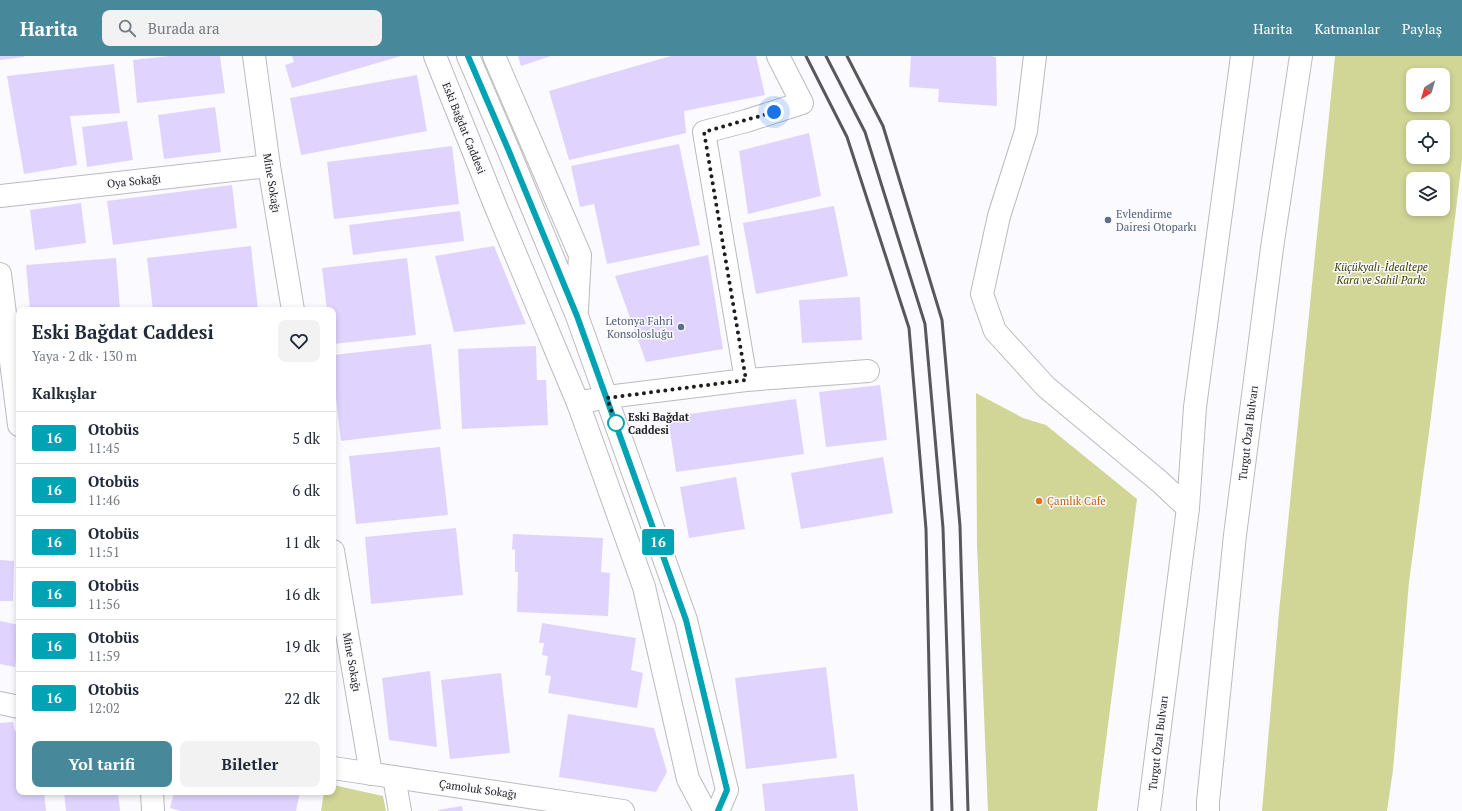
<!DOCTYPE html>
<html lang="tr">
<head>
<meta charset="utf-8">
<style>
	body { margin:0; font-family:"PT Serif",serif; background:#f2f2f3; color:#1f2937; height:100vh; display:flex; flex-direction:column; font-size:15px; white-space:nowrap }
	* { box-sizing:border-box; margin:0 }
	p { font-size:13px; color:#747a83 }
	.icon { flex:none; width:22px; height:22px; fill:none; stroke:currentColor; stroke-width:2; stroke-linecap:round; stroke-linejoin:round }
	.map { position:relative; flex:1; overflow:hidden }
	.drawer { position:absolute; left:16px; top:251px; width:320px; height:488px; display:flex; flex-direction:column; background:#fff; border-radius:8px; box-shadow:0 2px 6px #0003 }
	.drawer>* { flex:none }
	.badge { padding:0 8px; border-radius:3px; font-size:14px; line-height:26px }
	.needle { width:26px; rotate:217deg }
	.tools { position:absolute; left:1406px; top:12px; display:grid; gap:8px }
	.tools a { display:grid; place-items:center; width:44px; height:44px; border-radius:8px; background:#fff; box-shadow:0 2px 6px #0003; font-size:20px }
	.you { position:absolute; width:20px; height:20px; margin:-10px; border:3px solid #fff; border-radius:50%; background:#1a73e8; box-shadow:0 0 0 6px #1a73e833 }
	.map>.badge { position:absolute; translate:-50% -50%; box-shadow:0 0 0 2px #fff }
	h2 { padding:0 16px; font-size:15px; line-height:36px }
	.round { display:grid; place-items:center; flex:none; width:42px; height:42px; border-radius:8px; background:#f2f2f3 }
	.head { display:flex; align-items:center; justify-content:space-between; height:68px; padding:0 16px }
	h1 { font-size:19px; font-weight:800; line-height:30px }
	.button { display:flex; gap:8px; margin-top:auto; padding:8px 16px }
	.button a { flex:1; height:46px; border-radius:8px; background:#47899b; color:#fff; font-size:16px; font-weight:800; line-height:46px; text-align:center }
	.button a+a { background:#f2f2f3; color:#1f2937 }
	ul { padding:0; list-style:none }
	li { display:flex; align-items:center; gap:12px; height:52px; padding:0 16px; border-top:1px solid #e0e1e3 }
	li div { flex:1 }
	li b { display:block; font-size:15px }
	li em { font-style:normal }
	li .badge { min-width:44px; font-weight:700; text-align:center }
	header { display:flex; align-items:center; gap:24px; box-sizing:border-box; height:56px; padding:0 20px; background:#47899b; color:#fff }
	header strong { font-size:19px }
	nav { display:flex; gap:22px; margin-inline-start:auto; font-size:14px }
	.search { width:280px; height:36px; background:#f2f2f3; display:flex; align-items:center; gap:10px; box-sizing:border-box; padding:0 14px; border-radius:8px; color:#747a83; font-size:15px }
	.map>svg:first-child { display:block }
	.green { fill:#d1d696; fill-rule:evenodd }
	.building { fill:#e0d4ff }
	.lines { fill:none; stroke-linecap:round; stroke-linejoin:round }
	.street-casing { stroke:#bbbabe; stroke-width:24 }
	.secondary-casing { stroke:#bbbabe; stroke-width:24 }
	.highway-casing { stroke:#bbbabe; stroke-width:24 }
	.street { stroke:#fff; stroke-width:22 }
	.secondary { stroke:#fff; stroke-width:22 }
	.highway { stroke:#fff; stroke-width:22 }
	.rail { stroke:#585759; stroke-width:3 }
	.line-casing { stroke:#fff; stroke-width:9 }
	.line { stroke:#00a3b4; stroke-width:6 }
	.walk { stroke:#1e1d1f; stroke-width:4; stroke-dasharray:0 7.2 }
	.service-dot { fill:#5c6f8a; stroke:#fbfafe; stroke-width:1.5 }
	.stop-dot { fill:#fff; stroke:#00a3b4; stroke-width:2 }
	.food-dot { fill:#e8710a; stroke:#fbfafe; stroke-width:1.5 }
	.labels { text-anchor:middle; stroke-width:3; stroke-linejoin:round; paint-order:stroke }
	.street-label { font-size:11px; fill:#1e1d1f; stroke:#fbfafe }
	.service-label { font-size:11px; fill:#4e5e75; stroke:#fbfafe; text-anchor:start }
	.park-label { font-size:11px; font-style:italic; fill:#3b3d00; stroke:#fbfafe }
	.stop-label { font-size:11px; font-weight:bold; fill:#1e1d1f; stroke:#fbfafe; text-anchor:start }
	.food-label { font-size:11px; fill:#c56008; stroke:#fbfafe; text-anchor:start }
</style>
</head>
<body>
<header>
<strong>Harita</strong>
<div class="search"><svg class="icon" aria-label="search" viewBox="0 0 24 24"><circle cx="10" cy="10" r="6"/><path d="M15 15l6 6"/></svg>Burada ara</div>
<nav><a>Harita</a><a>Katmanlar</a><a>Paylaş</a></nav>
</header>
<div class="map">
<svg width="1462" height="755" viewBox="0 0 1462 755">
	<rect width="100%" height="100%" fill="#fbfafe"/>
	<g class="green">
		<path d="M 1335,0 L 1462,0 L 1462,104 L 1431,361 L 1409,526 L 1393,714 L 1387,755 L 1262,755 L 1279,556 ZM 1413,19 L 1443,19 L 1443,49 L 1413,49 ZM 1413,71 L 1443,71 L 1443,101 L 1413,101 ZM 1413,123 L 1443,123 L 1443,153 L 1413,153 Z"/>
		<path d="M 976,337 L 1023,362 L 1046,369 L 1137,443 L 1097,755 L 988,755 L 977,489 Z"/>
		<path d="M 333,729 L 383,740 L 386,755 L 321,755 L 324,736 L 333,736 Z"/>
	</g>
	<g class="building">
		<path d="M 0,0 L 24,0 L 24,1 L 0,4 Z"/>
		<path d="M 169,0 L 220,0 L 225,37 L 137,47 L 133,4 Z"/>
		<path d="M 292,0 L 401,0 L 292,32 L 285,9 L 294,6 Z"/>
		<path d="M 518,0 L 551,0 L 521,10 Z"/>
		<path d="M 671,0 L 756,0 L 765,39 L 684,55 L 686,77 L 569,104 L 549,35 Z"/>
		<path d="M 911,0 L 991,0 L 996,1 L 997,50 L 938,46 L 939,33 L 909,31 Z"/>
		<path d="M 114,8 L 120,57 L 70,60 L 77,109 L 24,118 L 7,20 Z"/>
		<path d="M 417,19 L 427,75 L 301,99 L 290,42 Z"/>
		<path d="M 215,51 L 221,96 L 164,103 L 158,59 Z"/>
		<path d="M 127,65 L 133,104 L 87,111 L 82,71 Z"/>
		<path d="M 809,77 L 821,140 L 748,158 L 739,95 Z"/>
		<path d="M 679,88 L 700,189 L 607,208 L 594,148 L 580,151 L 571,110 Z"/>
		<path d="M 452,90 L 459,148 L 334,163 L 327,106 Z"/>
		<path d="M 232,129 L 237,172 L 113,189 L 107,145 Z"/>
		<path d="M 81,147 L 86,187 L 35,194 L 30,154 Z"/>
		<path d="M 834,150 L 848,220 L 756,238 L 743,167 Z"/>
		<path d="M 460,155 L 464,185 L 353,199 L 349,169 Z"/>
		<path d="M 251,190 L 258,254 L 153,254 L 147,202 Z"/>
		<path d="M 494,190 L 526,268 L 454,276 L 435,200 Z"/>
		<path d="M 708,199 L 723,293 L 646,306 L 615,220 Z"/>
		<path d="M 116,202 L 120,254 L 30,254 L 26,209 Z"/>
		<path d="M 407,202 L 416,279 L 333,288 L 333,254 L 327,254 L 322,212 Z"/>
		<path d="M 860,241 L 862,284 L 802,287 L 799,244 Z"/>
		<path d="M 431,288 L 441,373 L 341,385 L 333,316 L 333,299 Z"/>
		<path d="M 536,290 L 537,324 L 546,324 L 548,369 L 462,373 L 458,293 Z"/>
		<path d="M 880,329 L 887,384 L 826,391 L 819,336 Z"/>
		<path d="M 796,343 L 804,398 L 676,416 L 668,361 Z"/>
		<path d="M 440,391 L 448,459 L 356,468 L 349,400 Z"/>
		<path d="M 883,401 L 893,457 L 801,473 L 791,417 Z"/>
		<path d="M 736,421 L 745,473 L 689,482 L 680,431 Z"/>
		<path d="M 456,472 L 463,539 L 371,548 L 365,481 Z"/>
		<path d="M 513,478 L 603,482 L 601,516 L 610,517 L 608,560 L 517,556 L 518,516 L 515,516 L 515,493 L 512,494 Z"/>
		<path d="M 0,504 L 14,505 L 13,545 L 0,545 Z"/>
		<path d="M 0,565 L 19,569 L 19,590 L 15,611 L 0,608 Z"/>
		<path d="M 542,567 L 636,582 L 631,614 L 643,617 L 637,652 L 548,637 L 551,620 L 545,619 L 548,600 L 542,599 L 544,587 L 539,587 Z"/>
		<path d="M 826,611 L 837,702 L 746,713 L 735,622 Z"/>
		<path d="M 430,615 L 437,691 L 389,684 L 382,622 Z"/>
		<path d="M 501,617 L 510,697 L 450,703 L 441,624 Z"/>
		<path d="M 568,658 L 654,672 L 667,716 L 656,736 L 559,721 Z"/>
		<path d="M 13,666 L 15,675 L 19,674 L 19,736 L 44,736 L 46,755 L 0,755 L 0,667 Z"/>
		<path d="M 854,718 L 858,755 L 765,755 L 762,728 Z"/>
		<path d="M 64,736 L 118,736 L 120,755 L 66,755 Z"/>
		<path d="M 174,736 L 300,736 L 296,755 L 181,755 L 170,752 Z"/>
		<path d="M 462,750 L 463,755 L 438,755 L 438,754 Z"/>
	</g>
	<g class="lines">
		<defs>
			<g id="street">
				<path d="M 254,0 L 269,110 L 293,254"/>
				<path d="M 778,0 L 802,47 L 746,65 L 704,76 L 746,324 L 868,315"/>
				<path d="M 1035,0 L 1026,75 L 999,160 L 982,238 L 995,275 L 1046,331 L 1159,425 L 1188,452"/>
				<path d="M 0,140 L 269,110"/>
				<path d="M 0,218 L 19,369"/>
				<path d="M 578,347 L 607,341 L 746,324"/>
				<path d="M 333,495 L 371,718"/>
				<path d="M 0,647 L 19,651"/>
				<path d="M 333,712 L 623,755"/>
				<path d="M 394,721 L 400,755"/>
				<path d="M 152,736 L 153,755"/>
			</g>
			<g id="secondary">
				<path d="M 435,0 L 497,154 L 578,347 L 644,531 L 688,723 L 705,755"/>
				<path d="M 468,0 L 508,93 L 577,260 L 686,564 L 727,734 L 718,755"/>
				<path d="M 494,0 L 580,199 L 577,253"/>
			</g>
			<g id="highway">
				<path d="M 1149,755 L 1188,452 L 1195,351 L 1242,0"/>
				<path d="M 1208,755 L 1208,746 L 1235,479 L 1272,192 L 1301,0"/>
			</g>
		</defs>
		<use href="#street" class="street-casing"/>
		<use href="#secondary" class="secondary-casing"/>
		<use href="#highway" class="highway-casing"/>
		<use href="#street" class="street"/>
		<use href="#secondary" class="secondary"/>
		<use href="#highway" class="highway"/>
		<g class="rail">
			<path d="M 806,0 L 847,81 L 909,272 L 926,473 L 932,755"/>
			<path d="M 826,0 L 865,76 L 925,268 L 943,472 L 952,755"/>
			<path d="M 847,0 L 883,70 L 942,264 L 960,470 L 968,755"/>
		</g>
	</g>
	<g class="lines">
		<defs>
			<path id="line" d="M 468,0 L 508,93 L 577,260 L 686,564 L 727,734 L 718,755"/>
		</defs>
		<use href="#line" class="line-casing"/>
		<use href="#line" class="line"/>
		<path class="walk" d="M 616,367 L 617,371 L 607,342 L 746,324 L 704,76 L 774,56"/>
	</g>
	<g class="service-dot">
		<circle cx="1108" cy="164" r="4"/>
		<circle cx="681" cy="271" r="4"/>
	</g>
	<circle class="stop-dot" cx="616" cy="367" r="8"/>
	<circle class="food-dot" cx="1039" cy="445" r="4"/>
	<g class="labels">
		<g class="street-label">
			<text transform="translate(464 72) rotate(68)" y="4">Eski Bağdat Caddesi</text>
			<text transform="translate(134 125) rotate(-6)" y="4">Oya Sokağı</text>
			<text transform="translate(272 127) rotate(81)" y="4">Mine Sokağı</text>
			<text transform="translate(1248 377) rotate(-83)" y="4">Turgut Özal Bulvarı</text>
			<text transform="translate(352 606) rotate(80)" y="4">Mine Sokağı</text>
			<text transform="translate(1158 687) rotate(-83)" y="4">Turgut Özal Bulvarı</text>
			<text transform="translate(478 733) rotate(8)" y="4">Çamoluk Sokağı</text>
		</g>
		<g class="service-label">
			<text x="1116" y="162">Evlendirme<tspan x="1116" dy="13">Dairesi Otoparkı</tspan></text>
			<text x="673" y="269" text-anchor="end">Letonya Fahri<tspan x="673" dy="13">Konsolosluğu</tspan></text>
		</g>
		<g class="park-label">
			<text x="1381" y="215">Küçükyalı-İdealtepe<tspan x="1381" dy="13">Kara ve Sahil Parkı</tspan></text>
		</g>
		<g class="stop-label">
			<text x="628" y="365">Eski Bağdat<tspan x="628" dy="13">Caddesi</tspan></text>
		</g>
		<g class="food-label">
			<text x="1047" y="449">Çamlık Cafe</text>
		</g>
	</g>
</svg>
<div class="tools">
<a><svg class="needle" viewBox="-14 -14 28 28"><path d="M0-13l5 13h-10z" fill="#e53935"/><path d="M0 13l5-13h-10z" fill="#747a83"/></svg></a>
<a><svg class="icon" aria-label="locate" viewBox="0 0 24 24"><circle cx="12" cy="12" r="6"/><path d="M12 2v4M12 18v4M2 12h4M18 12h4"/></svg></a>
<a><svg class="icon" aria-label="layers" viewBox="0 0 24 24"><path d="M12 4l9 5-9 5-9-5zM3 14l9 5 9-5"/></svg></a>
</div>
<div class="you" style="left:774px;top:56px"></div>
<b class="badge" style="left:658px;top:486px;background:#00a3b4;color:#fff">16</b>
<section class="drawer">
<div class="head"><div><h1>Eski Bağdat Caddesi</h1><p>Yaya · 2 dk · 130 m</p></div><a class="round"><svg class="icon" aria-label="heart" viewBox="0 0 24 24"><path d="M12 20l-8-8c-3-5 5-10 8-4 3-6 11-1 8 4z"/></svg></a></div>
<h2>Kalkışlar</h2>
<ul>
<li><span class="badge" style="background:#00a3b4;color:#fff">16</span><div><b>Otobüs</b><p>11:45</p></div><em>5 dk</em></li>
<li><span class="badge" style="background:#00a3b4;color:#fff">16</span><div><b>Otobüs</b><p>11:46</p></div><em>6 dk</em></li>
<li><span class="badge" style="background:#00a3b4;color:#fff">16</span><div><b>Otobüs</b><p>11:51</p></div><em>11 dk</em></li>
<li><span class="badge" style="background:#00a3b4;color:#fff">16</span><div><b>Otobüs</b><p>11:56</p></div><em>16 dk</em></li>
<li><span class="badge" style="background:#00a3b4;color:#fff">16</span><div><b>Otobüs</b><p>11:59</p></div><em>19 dk</em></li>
<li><span class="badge" style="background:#00a3b4;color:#fff">16</span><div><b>Otobüs</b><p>12:02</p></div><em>22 dk</em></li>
</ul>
<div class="button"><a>Yol tarifi</a><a>Biletler</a></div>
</section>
</div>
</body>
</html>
